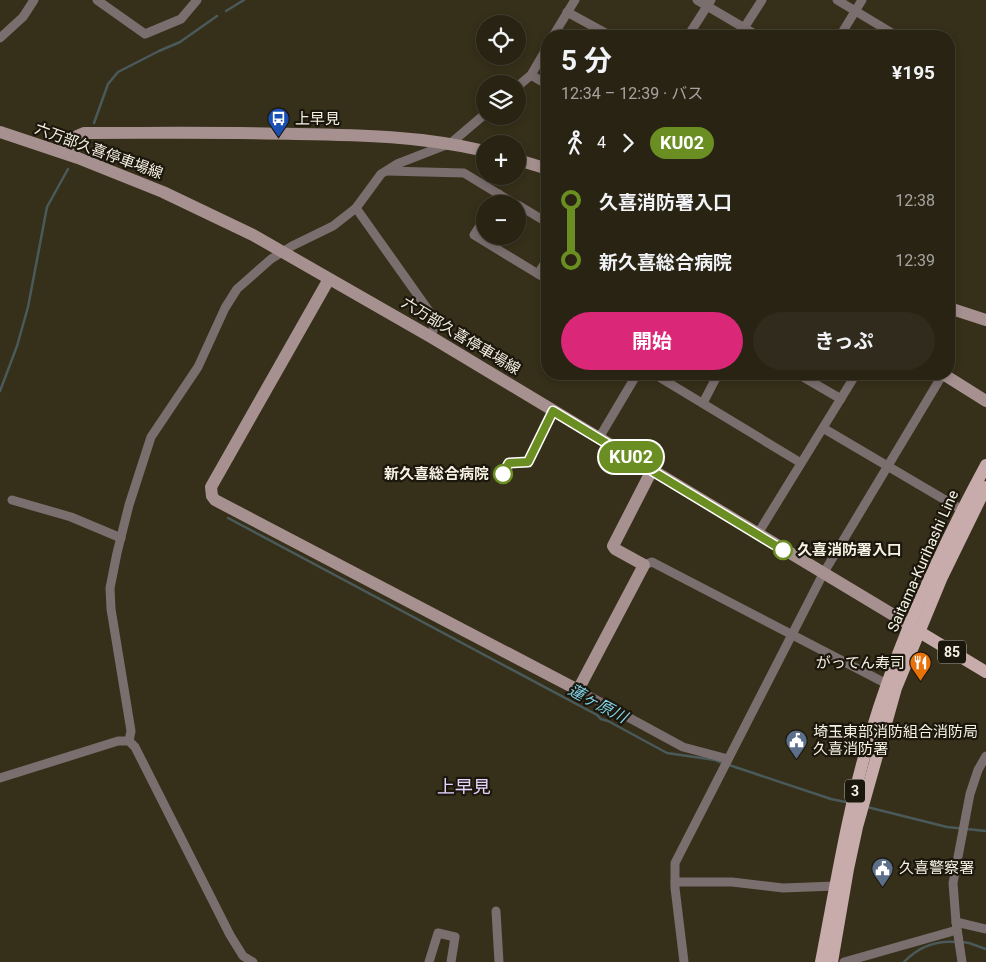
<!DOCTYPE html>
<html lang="ja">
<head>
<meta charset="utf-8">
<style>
	body { margin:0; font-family:Roboto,"Noto Sans JP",sans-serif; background:#302b1c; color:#f1f3f6; height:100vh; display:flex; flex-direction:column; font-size:19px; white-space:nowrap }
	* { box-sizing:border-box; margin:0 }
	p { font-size:16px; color:#a5a4a0 }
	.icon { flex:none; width:28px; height:28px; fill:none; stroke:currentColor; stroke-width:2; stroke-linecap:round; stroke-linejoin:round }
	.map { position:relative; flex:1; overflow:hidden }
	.side { position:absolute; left:541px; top:30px; width:414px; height:350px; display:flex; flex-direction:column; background:#282313; border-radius:20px; box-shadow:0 2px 8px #0003,0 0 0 1px #444033 }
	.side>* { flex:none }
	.badge { padding:0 10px; border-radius:16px; font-size:18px; line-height:32px }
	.controls { position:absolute; left:476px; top:15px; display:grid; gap:10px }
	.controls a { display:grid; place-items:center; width:50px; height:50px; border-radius:50%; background:#282313; box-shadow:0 2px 8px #0003,0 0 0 1px #444033; font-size:25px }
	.map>.badge { position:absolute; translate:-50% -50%; box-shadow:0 0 0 2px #fff }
	.legs { display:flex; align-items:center; gap:8px; height:55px; padding:0 20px; font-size:16px }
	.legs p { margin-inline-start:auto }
	.overview { display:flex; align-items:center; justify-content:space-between; height:85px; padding:0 20px }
	h1 { font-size:28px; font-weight:700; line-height:38px }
	.primary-button { display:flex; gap:10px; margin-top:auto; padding:10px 20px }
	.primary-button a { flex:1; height:58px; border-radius:30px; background:#db2777; color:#fff; font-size:20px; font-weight:700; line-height:58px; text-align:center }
	.primary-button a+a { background:#302b1c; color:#f1f3f6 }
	ul { padding:0 20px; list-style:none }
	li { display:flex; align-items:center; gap:18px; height:60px; font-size:19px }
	li i { display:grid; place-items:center; width:8px; height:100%; margin:0 6px; background:currentColor }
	li i::after { content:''; width:12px; height:12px; margin:-6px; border:4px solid; border-radius:50%; background:#282313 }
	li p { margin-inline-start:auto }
	li:first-child i { background:linear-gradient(#0000 50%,currentColor 0) }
	li:last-child i { background:linear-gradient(currentColor 50%,#0000 0) }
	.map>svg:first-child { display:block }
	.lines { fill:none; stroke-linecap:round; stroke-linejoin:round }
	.stream { stroke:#4a5a5a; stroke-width:2.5 }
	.street { stroke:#7b6e6e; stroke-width:9 }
	.secondary { stroke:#a69190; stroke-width:12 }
	.primary { stroke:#c7acab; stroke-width:12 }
	.line-1-casing { stroke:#fff; stroke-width:11 }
	.line-1 { stroke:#6b8e23; stroke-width:8 }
	.stop-1-dot { fill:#fff; stroke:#6b8e23; stroke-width:2.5 }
	.labels { text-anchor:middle; stroke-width:4.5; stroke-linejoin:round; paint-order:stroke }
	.shield { fill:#1b170d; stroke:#b4b0a3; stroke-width:1 }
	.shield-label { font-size:14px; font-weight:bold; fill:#f5f1e3 }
	.poi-label { font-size:15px; fill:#f5f1e3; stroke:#1b170d; text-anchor:start }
	.street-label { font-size:15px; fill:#f5f1e3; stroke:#1b170d }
	.stop-label { font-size:15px; font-weight:bold; fill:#f5f1e3; stroke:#1b170d; text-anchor:end }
	.water-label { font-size:16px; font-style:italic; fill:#81d4e9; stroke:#1b170d }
	.quarter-label { font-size:18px; fill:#e6d4ff; stroke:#1b170d }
</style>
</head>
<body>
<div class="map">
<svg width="986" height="962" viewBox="0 0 986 962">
	<rect width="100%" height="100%" fill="#362f19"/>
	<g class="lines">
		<g class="stream">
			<path d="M 226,11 L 244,0"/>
			<path d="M 94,123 L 108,84 L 118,72 L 159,51 L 180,42 L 217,16"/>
			<path d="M 0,391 L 17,346 L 28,307 L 47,207 L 68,169"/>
			<path d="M 228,518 L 597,715 L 601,719 L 608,721 L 667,753 L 715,760 L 723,763"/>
			<path d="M 729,765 L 831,799 L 850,803"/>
			<path d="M 867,807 L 947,827 L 986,831"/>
			<path d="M 962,942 L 969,943 L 986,949"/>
			<path d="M 904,962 C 918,947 937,940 957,942"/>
		</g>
		<g class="street">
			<path d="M 97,0 L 145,34 L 181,19 L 197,0"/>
			<path d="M 697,0 L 758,36"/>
			<path d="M 837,0 L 897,36"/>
			<path d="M 567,12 L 611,36"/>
			<path d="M 744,28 L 762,0"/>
			<path d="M 553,36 L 575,0"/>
			<path d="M 688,36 L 711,0"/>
			<path d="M 840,36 L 862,0"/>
			<path d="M 0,38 L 23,17 L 34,0"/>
			<path d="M 531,75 L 548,85"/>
			<path d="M 518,86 L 531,75 L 548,46"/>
			<path d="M 387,171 L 464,173 L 515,204"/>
			<path d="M 493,204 L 499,194"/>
			<path d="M 518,205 L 548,223"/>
			<path d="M 356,208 L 434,318 L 435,324 L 431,337"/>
			<path d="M 485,218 L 474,235 L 548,280"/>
			<path d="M 538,274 L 548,258"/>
			<path d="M 654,374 L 801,463"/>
			<path d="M 798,374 L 841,399"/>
			<path d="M 703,403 L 718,374"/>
			<path d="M 823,428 L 962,510"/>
			<path d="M 599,438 L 637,374"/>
			<path d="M 12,500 L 71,517 L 121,538"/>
			<path d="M 757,535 L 856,374"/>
			<path d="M 644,565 L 652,562 L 887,684"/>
			<path d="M 578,690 L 683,747 L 728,759"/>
			<path d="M 129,741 L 131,731 L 111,609 L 110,588 L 117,553 L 129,505 L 151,437 L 198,367 L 225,308 L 237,289 L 271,259 L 292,246 L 333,226 L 356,208 L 381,174 L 397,164 L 451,143 L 485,114"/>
			<path d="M 0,778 L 118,741 L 129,741 L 135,747 L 230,935 L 243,956 L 253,962"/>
			<path d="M 675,882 L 732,882 L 783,888 L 835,886"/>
			<path d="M 496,911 L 499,962"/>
			<path d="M 956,922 L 986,929"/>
			<path d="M 429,962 L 438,933 L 455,937 L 451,962"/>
			<path d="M 684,962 L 675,888 L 675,863 L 823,574 L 943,374"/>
			<path d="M 844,962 L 957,930"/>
			<path d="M 962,962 L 956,922 L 953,883 L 970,794 L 978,770 L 986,756"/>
		</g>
		<g class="secondary">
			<path d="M 0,132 L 78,158 L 163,192 L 253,235 L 431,337 L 910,625"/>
			<path d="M 64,153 L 77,136 L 84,133 C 155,133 226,132 297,134 C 361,135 422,136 485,151"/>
			<path d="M 518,160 L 548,169"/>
			<path d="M 329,279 L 211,487 L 212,496 L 215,500 L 578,690 L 644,565 L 615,549 L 613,546 L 652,470"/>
			<path d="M 949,308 L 986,320"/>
			<path d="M 943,374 L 986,401"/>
		</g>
		<g class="primary">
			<path d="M 913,628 L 986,672"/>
			<path d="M 821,962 C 836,885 848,808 871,733 C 899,640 940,550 986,465"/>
			<path d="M 832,962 L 848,869 L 857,827 L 896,688 L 942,577 L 986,487"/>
		</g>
	</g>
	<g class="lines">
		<defs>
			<path id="line-1" d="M 503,474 L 509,463 L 528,462 L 553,411 L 783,550"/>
		</defs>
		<use href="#line-1" class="line-1-casing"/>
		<use href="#line-1" class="line-1"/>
	</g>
	<defs>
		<symbol id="bus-pin" viewBox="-11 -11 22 30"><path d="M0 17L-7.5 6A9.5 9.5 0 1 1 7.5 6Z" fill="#1a4fb4" stroke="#1b170d"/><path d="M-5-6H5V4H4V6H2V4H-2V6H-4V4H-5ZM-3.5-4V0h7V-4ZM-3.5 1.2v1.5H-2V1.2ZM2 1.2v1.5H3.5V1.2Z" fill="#fff"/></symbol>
		<symbol id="restaurant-pin" viewBox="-11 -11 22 30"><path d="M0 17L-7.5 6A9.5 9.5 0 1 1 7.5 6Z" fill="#e8710a" stroke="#1b170d"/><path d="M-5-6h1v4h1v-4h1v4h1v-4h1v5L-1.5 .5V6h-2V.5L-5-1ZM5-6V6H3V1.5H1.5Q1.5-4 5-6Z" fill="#fff"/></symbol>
		<symbol id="civic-pin" viewBox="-11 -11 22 30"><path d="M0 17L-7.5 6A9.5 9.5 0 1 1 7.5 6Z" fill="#5c6f8a" stroke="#1b170d"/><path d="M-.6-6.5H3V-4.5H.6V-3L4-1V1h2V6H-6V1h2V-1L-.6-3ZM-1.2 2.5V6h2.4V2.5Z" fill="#fff"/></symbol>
	</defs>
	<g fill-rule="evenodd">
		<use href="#bus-pin" x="266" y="106" width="25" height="34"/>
		<use href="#restaurant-pin" x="908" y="650" width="25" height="34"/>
		<use href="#civic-pin" x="784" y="728" width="25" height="34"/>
		<use href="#civic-pin" x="870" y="856" width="25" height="34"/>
	</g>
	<g class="stop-1-dot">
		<circle cx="503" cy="474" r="9"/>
		<circle cx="783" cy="550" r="9"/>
	</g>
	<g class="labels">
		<g class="shield">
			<rect x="938" y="640.5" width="28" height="23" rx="4"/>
			<rect x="845" y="779.5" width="20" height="23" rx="4"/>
		</g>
		<g class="shield-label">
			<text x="952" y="657">85</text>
			<text x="855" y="796">3</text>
		</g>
		<g class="poi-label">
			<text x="295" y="124">上早見</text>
			<text x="905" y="668" text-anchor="end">がってん寿司</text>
			<text x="813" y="737">埼玉東部消防組合消防局<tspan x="813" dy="17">久喜消防署</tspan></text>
			<text x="899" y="873">久喜警察署</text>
		</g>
		<g class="street-label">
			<text transform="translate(99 151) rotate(20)" y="5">六万部久喜停車場線</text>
			<text transform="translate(461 336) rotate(31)" y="5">六万部久喜停車場線</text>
			<text transform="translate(923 561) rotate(-66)" y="5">Saitama-Kurihashi Line</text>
		</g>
		<g class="stop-label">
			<text x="489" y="479">新久喜総合病院</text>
			<text x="797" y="555" text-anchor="start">久喜消防署入口</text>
		</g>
		<g class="water-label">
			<text transform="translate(598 703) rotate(28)" y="6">蓮ヶ原川</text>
		</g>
		<g class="quarter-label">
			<text x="464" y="793">上早見</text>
		</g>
	</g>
</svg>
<div class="controls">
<a><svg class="icon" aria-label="locate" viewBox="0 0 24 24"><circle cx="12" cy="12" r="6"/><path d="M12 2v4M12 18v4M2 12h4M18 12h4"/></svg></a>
<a><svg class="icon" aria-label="layers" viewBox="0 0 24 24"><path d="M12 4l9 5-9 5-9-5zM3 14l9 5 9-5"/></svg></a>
<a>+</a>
<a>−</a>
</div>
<b class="badge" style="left:631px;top:457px;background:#6b8e23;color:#fff">KU02</b>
<section class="side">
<div class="overview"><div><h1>5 分</h1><p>12:34 – 12:39 · バス</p></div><b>¥195</b></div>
<div class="legs"><svg class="icon" aria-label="walk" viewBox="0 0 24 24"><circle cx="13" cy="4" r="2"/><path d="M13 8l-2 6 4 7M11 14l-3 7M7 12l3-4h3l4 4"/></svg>4<svg class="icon" aria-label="forward" viewBox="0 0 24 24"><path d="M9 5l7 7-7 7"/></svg><b class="badge" style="background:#6b8e23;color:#fff">KU02</b></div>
<ul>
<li><i style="color:#6b8e23"></i><b>久喜消防署入口</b><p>12:38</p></li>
<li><i style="color:#6b8e23"></i><b>新久喜総合病院</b><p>12:39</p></li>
</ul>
<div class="primary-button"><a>開始</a><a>きっぷ</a></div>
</section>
</div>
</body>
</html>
